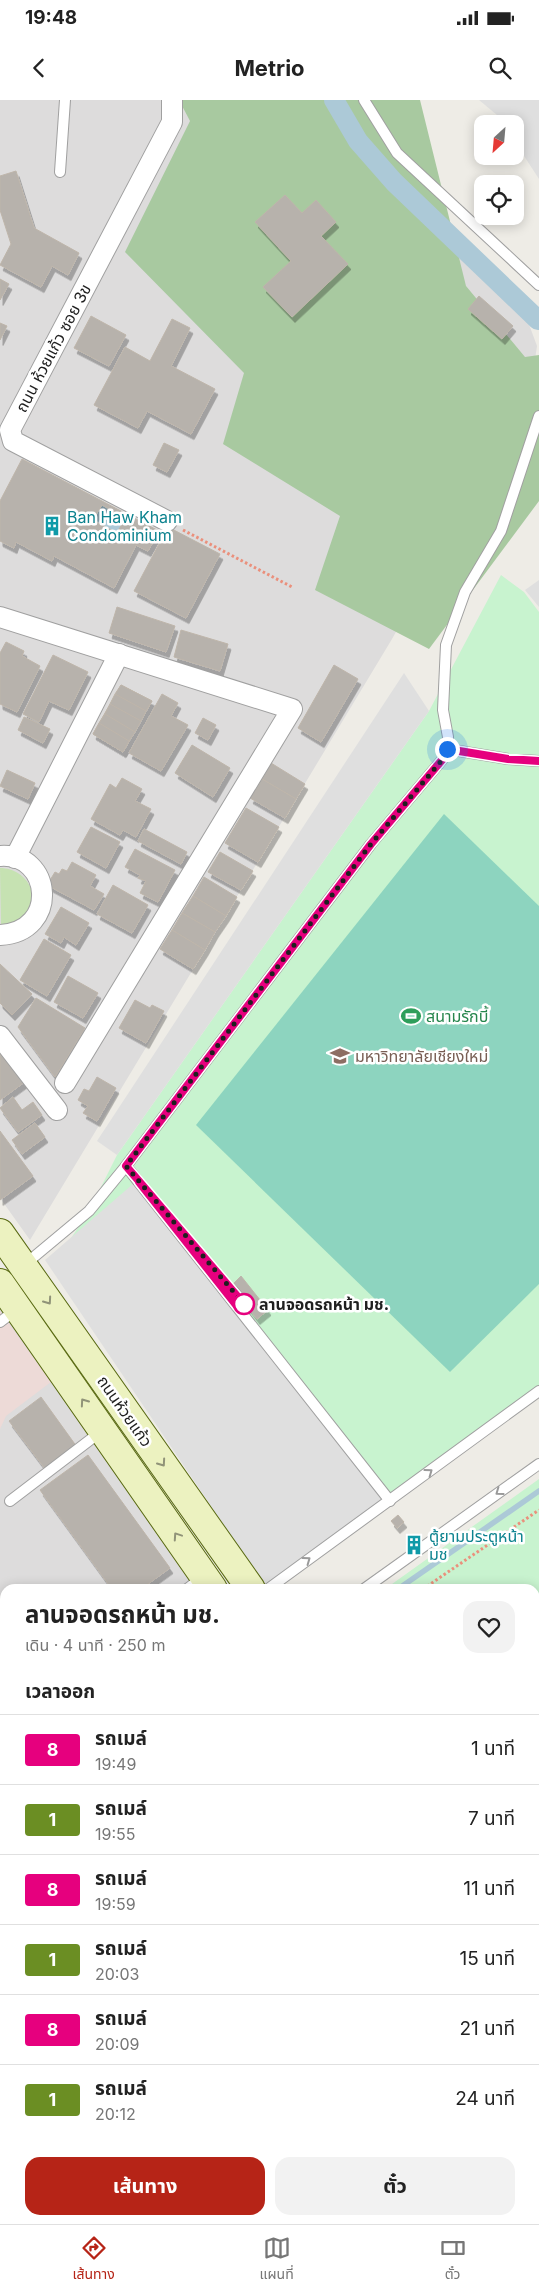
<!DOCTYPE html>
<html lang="th">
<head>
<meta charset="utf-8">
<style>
	body { margin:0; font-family:Inter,"Noto Sans Thai",sans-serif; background:#f2f2f2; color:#222; height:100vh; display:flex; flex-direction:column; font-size:19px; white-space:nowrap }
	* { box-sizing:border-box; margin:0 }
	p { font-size:16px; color:#767676 }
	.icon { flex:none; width:28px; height:28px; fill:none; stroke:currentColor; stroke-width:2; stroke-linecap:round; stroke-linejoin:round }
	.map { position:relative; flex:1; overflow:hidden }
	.drawer { position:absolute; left:0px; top:1484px; width:540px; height:641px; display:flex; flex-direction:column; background:#fff; border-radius:15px 15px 0 0; box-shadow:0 2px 12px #0003 }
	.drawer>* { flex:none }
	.badge { padding:0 10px; border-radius:4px; font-size:18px; line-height:32px }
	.needle { width:32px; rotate:206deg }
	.controls { position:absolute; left:474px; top:15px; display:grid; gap:10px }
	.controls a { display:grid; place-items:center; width:50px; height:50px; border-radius:10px; background:#fff; box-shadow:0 2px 12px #0003; font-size:25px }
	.you { position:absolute; width:25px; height:25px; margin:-12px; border:4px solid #fff; border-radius:50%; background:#1a73e8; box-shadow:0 0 0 8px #1a73e833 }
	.map>.badge { position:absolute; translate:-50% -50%; box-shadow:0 0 0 2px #fff }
	h2 { padding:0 25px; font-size:19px; line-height:45px }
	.round { display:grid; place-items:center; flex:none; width:52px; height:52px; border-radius:15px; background:#f2f2f2 }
	.headline { display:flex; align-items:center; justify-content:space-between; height:85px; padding:0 25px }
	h1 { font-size:24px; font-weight:700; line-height:38px }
	.action { display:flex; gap:10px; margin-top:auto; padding:10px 25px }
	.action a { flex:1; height:58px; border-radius:15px; background:#b62417; color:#fff; font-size:20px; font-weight:700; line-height:58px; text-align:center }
	.action a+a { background:#f2f2f2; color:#222 }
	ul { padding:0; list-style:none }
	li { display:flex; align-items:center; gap:15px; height:70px; padding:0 25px; border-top:1px solid #e0e0e0 }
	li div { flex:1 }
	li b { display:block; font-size:19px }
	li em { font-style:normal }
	li .badge { min-width:55px; font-weight:700; text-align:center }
	.status { display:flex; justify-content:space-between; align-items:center; height:35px; padding:0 25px; background:#fff; direction:ltr }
	.status svg { height:14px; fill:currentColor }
	header { display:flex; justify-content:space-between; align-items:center; height:65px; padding:0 25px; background:#fff; font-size:22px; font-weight:700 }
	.menu { display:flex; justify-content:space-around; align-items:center; height:70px; border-top:1px solid #e0e0e0; background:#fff; font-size:14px; color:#767676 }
	.menu a { display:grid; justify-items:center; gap:2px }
	.menu .active { color:#b62417 }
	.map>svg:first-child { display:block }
	.residential { fill:#dddcdc }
	.commercial { fill:#eddad7 }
	.education { fill:#f9fbe2 }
	.grass { fill:#c6e2b2 }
	.forest { fill:#a8c9a0 }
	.park { fill:#c8f3cf }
	.pitch { fill:#8dd4bf }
	.parking { fill:#dfdfdf }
	.water { fill:#acc9d7 }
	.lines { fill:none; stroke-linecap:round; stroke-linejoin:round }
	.stream { stroke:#acc9d7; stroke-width:5.5 }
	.canal { stroke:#acc9d7; stroke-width:20 }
	.building { fill:#b7b2ac; stroke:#beb5aa; fill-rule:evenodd; filter:url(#shadow) }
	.lane-casing { stroke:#a0a0a0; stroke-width:12 }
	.street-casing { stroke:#a0a0a0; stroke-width:22 }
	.secondary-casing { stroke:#596a12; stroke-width:30 }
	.path { stroke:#ea907c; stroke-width:3; stroke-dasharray:2.5 2.5; stroke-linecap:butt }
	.lane { stroke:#fff; stroke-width:10 }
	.street { stroke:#fff; stroke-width:20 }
	.secondary { stroke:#ecf2c0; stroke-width:28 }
	.oneway { stroke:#909378 }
	.oneway2 { stroke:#9a9a9a }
	.line-casing { stroke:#fff; stroke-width:11 }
	.line { stroke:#e6007e; stroke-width:8 }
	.walk { stroke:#1f1f1f; stroke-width:5; stroke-dasharray:0 9 }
	.stop-dot { fill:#fff; stroke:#e6007e; stroke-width:2.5 }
	.labels { text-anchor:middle; stroke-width:5; stroke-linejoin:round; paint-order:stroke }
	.street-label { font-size:16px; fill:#1f1f1f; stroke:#fff }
	.culture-label { font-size:16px; fill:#0d838f; stroke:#fff; text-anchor:start }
	.leisure-label { font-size:16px; fill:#27864d; stroke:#fff; text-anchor:start }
	.education-label { font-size:16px; fill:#785e54; stroke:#fff; text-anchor:start }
	.stop-label { font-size:16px; font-weight:bold; fill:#1f1f1f; stroke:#fff; text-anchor:start }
</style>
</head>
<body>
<div class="status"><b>19:48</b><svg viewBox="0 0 49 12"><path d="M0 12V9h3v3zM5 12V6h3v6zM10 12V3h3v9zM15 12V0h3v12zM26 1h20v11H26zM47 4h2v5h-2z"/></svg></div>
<header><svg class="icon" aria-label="back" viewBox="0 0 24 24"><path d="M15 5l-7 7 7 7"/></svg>Metrio<svg class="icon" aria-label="search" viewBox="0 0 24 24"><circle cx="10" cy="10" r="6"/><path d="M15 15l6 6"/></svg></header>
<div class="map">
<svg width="539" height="2124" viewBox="0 0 539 2124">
	<defs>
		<filter id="shadow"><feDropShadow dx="3" dy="5.5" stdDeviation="0" flood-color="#0004"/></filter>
	</defs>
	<rect width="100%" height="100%" fill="#eeece6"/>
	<g class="residential">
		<path d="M 0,0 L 354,0 L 428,122 L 520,200 L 537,246 L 530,294 L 392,539 L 30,1140 L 0,1098 Z"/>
		<path d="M 0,1198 L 204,1489 L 5,1489 L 5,1940 L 0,1939 Z"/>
		<path d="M 535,1962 L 539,1968 L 539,1999 L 535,2000 Z"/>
		<path d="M 158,2120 L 238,2120 L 228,2124 L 161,2124 Z"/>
	</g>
	<g class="commercial">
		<path d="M 0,1211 L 51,1282 L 6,1316 L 0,1329 Z"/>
		<path d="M 0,1526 L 5,1534 L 5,1600 L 0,1604 Z"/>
	</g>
	<path class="education" d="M 539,2027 L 539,2124 L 267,2124 L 275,2120 L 535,2120 L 535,2028 Z"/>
	<path class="grass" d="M 0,768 C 28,768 46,801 20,819 C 15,823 7,823 1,825 Z"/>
	<path class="forest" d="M 179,0 L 420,0 L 466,186 L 525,257 L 539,255 L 539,401 L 429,549 L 315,490 L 340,416 L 223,344 L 244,273 L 125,152 L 190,21 Z"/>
	<g class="park">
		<path d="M 501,475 L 524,492 L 539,512 L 539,1291 L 279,1476 L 60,1155 L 89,1111 L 117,1055 L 429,611 Z"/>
		<path d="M 539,1379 L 539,1804 L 535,1799 L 535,1489 L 385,1489 Z"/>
	</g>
	<path class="pitch" d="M 444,714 L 539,806 L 539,1184 L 450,1272 L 196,1025 Z"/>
	<g class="parking">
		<path d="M 479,0 L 539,0 L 539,79 L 515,42 L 515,24 L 503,24 L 497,15 Z"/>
		<path d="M 539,480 L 539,507 L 525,490 Z"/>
		<path d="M 404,573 L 429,611 L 117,1055 L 97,1041 Z"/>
		<path d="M 133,1084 L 391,1402 L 265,1486 L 45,1160 Z"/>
	</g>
	<g class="water">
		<path d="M 102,405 L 125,418 L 117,433 L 93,420 Z"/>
		<path d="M 535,2069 L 539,2070 L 539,2114 L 535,2118 Z"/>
		<path d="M 332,2120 L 533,2120 L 528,2124 L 321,2124 Z"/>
	</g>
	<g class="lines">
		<path class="stream" d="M 398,1489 L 539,1391"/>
		<path class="canal" d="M 334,0 L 358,41 L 394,82 L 538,220"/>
	</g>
	<g class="building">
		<path d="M 16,71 L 34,128 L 79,153 L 68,175 L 52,166 L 41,187 L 0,165 L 11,144 L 0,110 L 0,76 Z"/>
		<path d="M 285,95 L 302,113 L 316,100 L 336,122 L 321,136 L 348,164 L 292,217 L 263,187 L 291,161 L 255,122 Z"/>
		<path d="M 0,179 L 9,184 L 0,200 Z"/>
		<path d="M 479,196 L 513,226 L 502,239 L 468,209 Z"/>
		<path d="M 91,216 L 126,235 L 109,266 L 74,248 Z"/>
		<path d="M 172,219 L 190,228 L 171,266 L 215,289 L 191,334 L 147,311 L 138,328 L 94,305 L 125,247 L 150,261 Z"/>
		<path d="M 0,223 L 7,226 L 0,240 Z"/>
		<path d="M 164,343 L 179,350 L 167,372 L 153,365 Z"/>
		<path d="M 22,359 L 159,431 L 148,451 L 136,445 L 114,488 L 54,456 L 52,461 L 16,442 L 14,448 L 0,441 L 0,401 ZM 102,405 L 125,418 L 117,433 L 93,420 Z"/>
		<path d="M 168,427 L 220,454 L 186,518 L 134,491 Z"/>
		<path d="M 117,507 L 175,526 L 166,552 L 109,533 Z"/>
		<path d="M 181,530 L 228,544 L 220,571 L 174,557 Z"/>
		<path d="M 6,542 L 24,551 L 22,556 L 40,566 L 17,612 L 0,604 L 0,553 Z"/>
		<path d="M 53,555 L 88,572 L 69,610 L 49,601 L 39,622 L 23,614 Z"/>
		<path d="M 334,565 L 358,579 L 321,642 L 298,628 Z"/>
		<path d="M 121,585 L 152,601 L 123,652 L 93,634 Z"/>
		<path d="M 121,585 L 152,601 L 146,611 L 115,594 Z"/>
		<path d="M 115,594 L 146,611 L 141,621 L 110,604 Z"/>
		<path d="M 162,594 L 178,603 L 171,616 L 188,625 L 161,671 L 129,653 Z"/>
		<path d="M 110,604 L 141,621 L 135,632 L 105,614 Z"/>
		<path d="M 105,614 L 135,632 L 129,641 L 99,623 Z"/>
		<path d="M 24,617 L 50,629 L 43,643 L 18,630 Z"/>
		<path d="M 203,618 L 216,625 L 208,640 L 195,633 Z"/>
		<path d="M 99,623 L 129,641 L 123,652 L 93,634 Z"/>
		<path d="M 192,645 L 230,668 L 213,697 L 175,673 Z"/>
		<path d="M 271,663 L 305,684 L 296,699 L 262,679 Z"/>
		<path d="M 7,670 L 35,683 L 28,699 L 0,686 Z"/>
		<path d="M 122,678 L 142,689 L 135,701 L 151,709 L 136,737 L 123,730 L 120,735 L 91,719 L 110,684 L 116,688 Z"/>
		<path d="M 262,679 L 296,699 L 285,718 L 250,698 Z"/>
		<path d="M 246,708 L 279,727 L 258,762 L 225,743 Z"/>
		<path d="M 91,727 L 120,742 L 106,768 L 77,752 Z"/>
		<path d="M 144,729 L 187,752 L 181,764 L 138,741 Z"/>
		<path d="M 135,749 L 175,770 L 158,802 L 140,793 L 146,781 L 138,778 L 140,775 L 125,767 Z"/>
		<path d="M 220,752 L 253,771 L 241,790 L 208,772 Z"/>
		<path d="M 72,762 L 96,775 L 90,786 L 104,794 L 94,810 L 47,785 L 55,772 L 59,774 L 62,769 L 67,771 Z"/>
		<path d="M 204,777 L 237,797 L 226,816 L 193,796 Z"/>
		<path d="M 113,785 L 148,805 L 132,833 L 97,814 Z"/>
		<path d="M 193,796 L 226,816 L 215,832 L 182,813 Z"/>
		<path d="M 61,807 L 89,823 L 76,845 L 64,837 L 61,843 L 45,834 Z"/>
		<path d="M 182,813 L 215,832 L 205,850 L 172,830 Z"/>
		<path d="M 172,830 L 205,850 L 193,869 L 160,849 Z"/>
		<path d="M 44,839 L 71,855 L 47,896 L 20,880 Z"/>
		<path d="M 0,864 L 32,894 L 12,915 L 0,903 Z"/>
		<path d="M 68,876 L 98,893 L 83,918 L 54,902 Z"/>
		<path d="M 36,898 L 85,928 L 55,977 L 18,927 Z"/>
		<path d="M 135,900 L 150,908 L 152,905 L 164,911 L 146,943 L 119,928 Z"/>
		<path d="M 0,947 L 26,981 L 0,1000 Z"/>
		<path d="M 97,977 L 116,988 L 97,1021 L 83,1013 L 88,1006 L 78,1000 L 84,989 L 89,991 Z"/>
		<path d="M 13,997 L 22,1010 L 33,1002 L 42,1015 L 18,1032 L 0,1008 Z"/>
		<path d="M 35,1023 L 45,1037 L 22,1054 L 12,1040 Z"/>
		<path d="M 0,1031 L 33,1076 L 0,1100 Z"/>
		<path d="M 241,1176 L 268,1210 L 257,1219 L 231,1186 Z"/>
		<path d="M 41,1297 L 77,1347 L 46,1370 L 9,1321 Z"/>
		<path d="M 88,1355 L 170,1468 L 141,1489 L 112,1489 L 40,1390 Z"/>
		<path d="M 398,1415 L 404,1422 L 397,1428 L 391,1421 Z"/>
		<path d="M 415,1437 L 421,1445 L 413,1452 L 406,1444 Z"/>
	</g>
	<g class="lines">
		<defs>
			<g id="lane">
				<path d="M 364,0 L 397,53 L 539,185"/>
				<path d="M 60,72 L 65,0"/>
				<path d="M 445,655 L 447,649 L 508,659 L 539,661"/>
				<path d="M 23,1166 L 89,1111 L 126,1066"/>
				<path d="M 233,1191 L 244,1204"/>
				<path d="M 0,1222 L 17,1209"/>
				<path d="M 10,1401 L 103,1330"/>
				<path d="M 390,1401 L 126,1066 L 371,744 L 442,660 L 447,649 L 448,637 L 443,610 L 446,545 L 465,492 L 501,431 L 539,316"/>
				<path d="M 187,1489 L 203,1477"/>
				<path d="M 268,1489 L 539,1291"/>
				<path d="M 364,1489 L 539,1364"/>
				<path d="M 0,1515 L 5,1513"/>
				<path d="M 0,1623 L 5,1620"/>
			</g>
			<g id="street">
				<path d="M 167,421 L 13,341 L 10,330 L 172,22 L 172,0"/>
				<path d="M 0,517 L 292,609 L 65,983"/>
				<path d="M 0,756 C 52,752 60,832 0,835"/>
				<path d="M 15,758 L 119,554"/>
				<path d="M 0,936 L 57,1010"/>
				<path d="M 535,2012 L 539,2011"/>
				<path d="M 176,2120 L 179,2124"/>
				<path d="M 245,2124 L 254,2120"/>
			</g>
			<g id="secondary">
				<path d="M 0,1133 L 251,1489"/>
				<path d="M 0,1183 L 213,1489"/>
				<path d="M 535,1886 L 539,1892"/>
				<path d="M 535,1934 L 539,1939"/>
			</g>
		</defs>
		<use href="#lane" class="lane-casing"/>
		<use href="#street" class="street-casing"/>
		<use href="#secondary" class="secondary-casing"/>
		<g class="path">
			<path d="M 183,430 L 292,487"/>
			<path d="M 423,1489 L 539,1410"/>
		</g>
		<use href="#lane" class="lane"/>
		<use href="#street" class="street"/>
		<use href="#secondary" class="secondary"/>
	</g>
	<defs><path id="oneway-chevron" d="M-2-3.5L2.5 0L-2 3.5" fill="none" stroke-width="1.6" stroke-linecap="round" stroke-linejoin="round" transform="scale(1.25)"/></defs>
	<g class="oneway">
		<use href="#oneway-chevron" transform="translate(48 1201) rotate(55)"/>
		<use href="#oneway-chevron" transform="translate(84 1302) rotate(-125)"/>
		<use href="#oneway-chevron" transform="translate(162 1363) rotate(55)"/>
		<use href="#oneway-chevron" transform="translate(177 1436) rotate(-124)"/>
	</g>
	<g class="oneway2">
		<use href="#oneway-chevron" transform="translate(429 1372) rotate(-36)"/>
		<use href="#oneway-chevron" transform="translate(499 1392) rotate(144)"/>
		<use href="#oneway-chevron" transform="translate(307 1460) rotate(-36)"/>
	</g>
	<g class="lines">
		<defs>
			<path id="line" d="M 139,1082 L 237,1206 L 244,1204 L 126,1066 L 371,744 L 442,660 L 447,649 L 508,659 L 539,661"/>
		</defs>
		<use href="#line" class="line-casing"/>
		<use href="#line" class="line"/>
		<path class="walk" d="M 244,1204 L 126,1066 L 371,744 L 442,660 L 447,649"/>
	</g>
	<defs>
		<symbol id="building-bare" viewBox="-9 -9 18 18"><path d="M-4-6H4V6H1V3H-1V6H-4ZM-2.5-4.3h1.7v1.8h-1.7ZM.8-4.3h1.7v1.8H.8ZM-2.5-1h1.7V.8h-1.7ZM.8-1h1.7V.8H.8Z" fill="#0f9aa8" stroke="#fff" stroke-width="2.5" paint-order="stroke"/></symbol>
		<symbol id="stadium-bare" viewBox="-9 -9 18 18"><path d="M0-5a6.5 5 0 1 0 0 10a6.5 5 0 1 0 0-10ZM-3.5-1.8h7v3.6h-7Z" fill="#2e9e5b" stroke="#fff" stroke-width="2.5" paint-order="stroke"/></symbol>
		<symbol id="university-bare" viewBox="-9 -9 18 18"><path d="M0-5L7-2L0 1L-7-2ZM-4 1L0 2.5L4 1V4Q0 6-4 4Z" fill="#8d6e63" stroke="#fff" stroke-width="2.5" paint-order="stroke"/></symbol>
	</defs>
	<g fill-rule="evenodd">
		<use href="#building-bare" x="38" y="412" width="28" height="28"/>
		<use href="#stadium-bare" x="397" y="902" width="28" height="28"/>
		<use href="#university-bare" x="326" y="942" width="28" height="28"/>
		<use href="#building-bare" x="400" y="1431" width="28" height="28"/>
	</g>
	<circle class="stop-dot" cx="244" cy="1204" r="10"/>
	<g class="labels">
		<g class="street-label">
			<text transform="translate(53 248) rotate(-62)" y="6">ถนน ห้วยแก้ว ซอย 3ข</text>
			<text transform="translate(125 1311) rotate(55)" y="6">ถนนห้วยแก้ว</text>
		</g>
		<g class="culture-label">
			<text x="67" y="423">Ban Haw Kham<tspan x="67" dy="18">Condominium</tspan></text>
			<text x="429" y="1442">ตู้ยามประตูหน้า<tspan x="429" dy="18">มช</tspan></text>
		</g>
		<g class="leisure-label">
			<text x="426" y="922">สนามรักบี้</text>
		</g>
		<g class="education-label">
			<text x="355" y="962">มหาวิทยาลัยเชียงใหม่</text>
		</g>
		<g class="stop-label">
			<text x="259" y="1210">ลานจอดรถหน้า มช.</text>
		</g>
	</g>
</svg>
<div class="controls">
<a><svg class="needle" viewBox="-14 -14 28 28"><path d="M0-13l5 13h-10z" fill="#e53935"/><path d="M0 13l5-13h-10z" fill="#767676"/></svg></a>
<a><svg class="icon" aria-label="locate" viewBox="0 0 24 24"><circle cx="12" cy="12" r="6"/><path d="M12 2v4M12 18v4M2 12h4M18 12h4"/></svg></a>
</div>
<div class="you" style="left:447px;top:649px"></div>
<section class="drawer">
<div class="headline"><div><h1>ลานจอดรถหน้า มช.</h1><p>เดิน · 4 นาที · 250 m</p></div><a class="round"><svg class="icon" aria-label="heart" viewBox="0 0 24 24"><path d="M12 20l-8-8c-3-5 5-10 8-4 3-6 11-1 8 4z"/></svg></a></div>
<h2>เวลาออก</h2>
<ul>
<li><span class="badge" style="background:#e6007e;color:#fff">8</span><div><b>รถเมล์</b><p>19:49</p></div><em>1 นาที</em></li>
<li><span class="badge" style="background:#6b8e23;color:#fff">1</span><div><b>รถเมล์</b><p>19:55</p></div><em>7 นาที</em></li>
<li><span class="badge" style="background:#e6007e;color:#fff">8</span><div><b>รถเมล์</b><p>19:59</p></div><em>11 นาที</em></li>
<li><span class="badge" style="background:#6b8e23;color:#fff">1</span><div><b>รถเมล์</b><p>20:03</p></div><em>15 นาที</em></li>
<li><span class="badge" style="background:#e6007e;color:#fff">8</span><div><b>รถเมล์</b><p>20:09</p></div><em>21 นาที</em></li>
<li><span class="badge" style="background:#6b8e23;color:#fff">1</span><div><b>รถเมล์</b><p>20:12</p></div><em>24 นาที</em></li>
</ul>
<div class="action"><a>เส้นทาง</a><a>ตั๋ว</a></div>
</section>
</div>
<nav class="menu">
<a class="active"><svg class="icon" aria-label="directions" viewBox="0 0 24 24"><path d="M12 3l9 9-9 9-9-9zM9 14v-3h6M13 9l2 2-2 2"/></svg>เส้นทาง</a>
<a><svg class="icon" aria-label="map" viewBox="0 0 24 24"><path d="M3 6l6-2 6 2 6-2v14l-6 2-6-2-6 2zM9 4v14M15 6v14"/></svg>แผนที่</a>
<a><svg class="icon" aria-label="tickets" viewBox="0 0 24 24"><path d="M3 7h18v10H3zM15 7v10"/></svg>ตั๋ว</a>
</nav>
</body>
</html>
